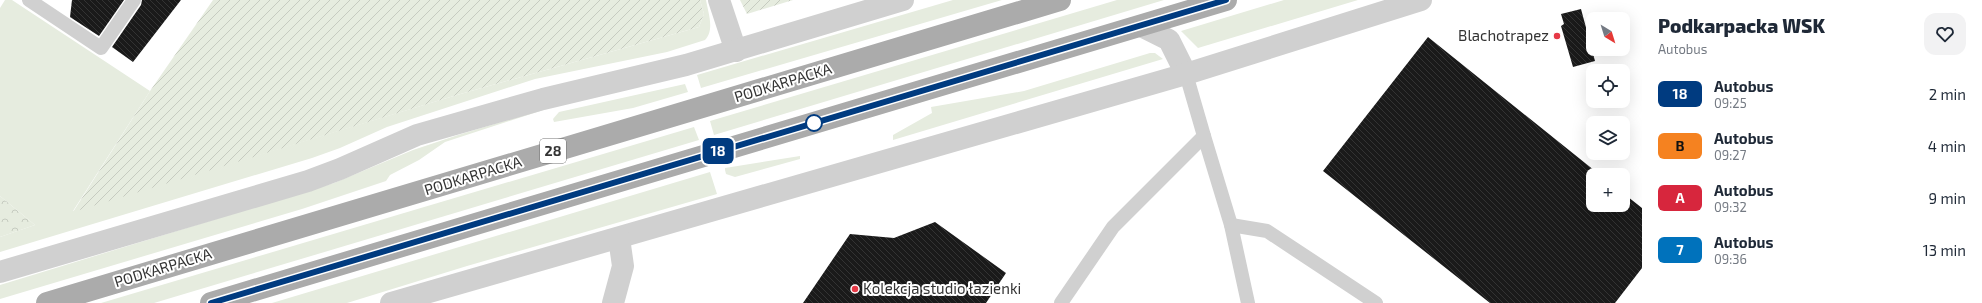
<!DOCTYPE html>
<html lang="pl">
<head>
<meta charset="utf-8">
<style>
	body { margin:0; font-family:"Exo 2",sans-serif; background:#f2f2f3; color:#1f2937; height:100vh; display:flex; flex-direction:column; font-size:15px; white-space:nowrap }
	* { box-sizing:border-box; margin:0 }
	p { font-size:13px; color:#747a83 }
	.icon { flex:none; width:22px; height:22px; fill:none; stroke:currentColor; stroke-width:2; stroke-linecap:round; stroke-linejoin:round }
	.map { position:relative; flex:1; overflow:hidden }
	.sheet { display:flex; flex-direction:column; background:#fff; width:340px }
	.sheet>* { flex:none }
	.badge { padding:0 8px; border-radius:6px; font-size:14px; line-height:26px }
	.needle { width:26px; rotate:142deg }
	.tools { position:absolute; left:1586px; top:12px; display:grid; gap:8px }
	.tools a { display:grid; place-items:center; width:44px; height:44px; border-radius:8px; background:#fff; box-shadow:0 4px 16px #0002; font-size:20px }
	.map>.badge { position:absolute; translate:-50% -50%; box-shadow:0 0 0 2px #fff }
	.round { display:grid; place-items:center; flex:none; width:42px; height:42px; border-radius:12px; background:#f2f2f3 }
	.overview { display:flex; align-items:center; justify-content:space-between; height:68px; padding:0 16px }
	h1 { font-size:19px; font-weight:800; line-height:30px }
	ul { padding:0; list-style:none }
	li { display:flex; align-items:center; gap:12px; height:52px; padding:0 16px }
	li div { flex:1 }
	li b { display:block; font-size:15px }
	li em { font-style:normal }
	li .badge { min-width:44px; font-weight:700; text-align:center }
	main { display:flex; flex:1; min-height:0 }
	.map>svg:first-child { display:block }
	.green { fill:#e6ecdf }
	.forest { fill:url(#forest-crowns) }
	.garden { fill:url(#garden-furrows) }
	.building { fill:url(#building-back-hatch) }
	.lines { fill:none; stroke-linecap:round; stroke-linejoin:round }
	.lane { stroke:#d0d0d0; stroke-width:14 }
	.street { stroke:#d0d0d0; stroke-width:22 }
	.primary { stroke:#ababab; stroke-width:22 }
	.line-casing { stroke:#fff; stroke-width:9 }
	.line { stroke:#003b80; stroke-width:6 }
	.poi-dot { fill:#e63946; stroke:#fff; stroke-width:1.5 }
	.stop-dot { fill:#fff; stroke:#003b80; stroke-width:2 }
	.labels { text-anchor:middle; stroke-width:4; stroke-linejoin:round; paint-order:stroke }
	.shield { fill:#fff; stroke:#707070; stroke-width:1 }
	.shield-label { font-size:14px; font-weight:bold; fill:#333 }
	.poi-label { font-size:15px; fill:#333; stroke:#fff; text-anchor:end }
	.street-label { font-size:15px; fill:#333; stroke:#fff }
</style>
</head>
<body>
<main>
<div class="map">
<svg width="1642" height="303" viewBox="0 0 1642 303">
	<defs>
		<pattern id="forest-crowns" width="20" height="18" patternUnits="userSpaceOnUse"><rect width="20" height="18" fill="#e6ecdf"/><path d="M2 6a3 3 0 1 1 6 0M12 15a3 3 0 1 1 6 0" fill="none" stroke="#c6cbc0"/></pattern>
		<pattern id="garden-furrows" width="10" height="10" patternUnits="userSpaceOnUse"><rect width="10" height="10" fill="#e6ecdf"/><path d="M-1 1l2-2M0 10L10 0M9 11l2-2" fill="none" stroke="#c6cbc0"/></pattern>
		<pattern id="building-back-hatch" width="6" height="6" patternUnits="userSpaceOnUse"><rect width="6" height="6" fill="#1a1a1a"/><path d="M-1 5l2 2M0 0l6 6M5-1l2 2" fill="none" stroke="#333"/></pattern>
	</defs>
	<rect width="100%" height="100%" fill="#fff"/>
	<g class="green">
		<path d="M 5,0 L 12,0 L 150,91 L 73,211 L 457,95 L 699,27 L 704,14 L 700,0 L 706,0 C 708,12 715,30 705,40 L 667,52 L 535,79 L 387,127 L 340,148 L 312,158 L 0,252 L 0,237 L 35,225 L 0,196 L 0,8 Z"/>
		<path d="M 953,0 L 1002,0 L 701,88 L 697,75 Z"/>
		<path d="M 1117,0 L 1164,0 L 714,135 L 710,121 Z"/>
		<path d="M 1284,0 L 1358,0 L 1198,48 L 1181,31 Z"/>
		<path d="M 1150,53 L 1155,53 L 1163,59 L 893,140 L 893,135 L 932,113 L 931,107 L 1024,91 Z"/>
		<path d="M 685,84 L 688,92 L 633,108 L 554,122 L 553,119 L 559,112 Z"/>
		<path d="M 571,101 L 445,142 L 419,160 L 390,175 L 386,181 L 302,209 L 0,299 L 0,285 L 334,183 L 413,150 L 458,135 Z"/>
		<path d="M 694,127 L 699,140 L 154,303 L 101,303 Z"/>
		<path d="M 800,156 L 800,159 L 735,177 L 726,174 L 725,170 L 725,168 Z"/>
		<path d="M 710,172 L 717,194 L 467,266 L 347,303 L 272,303 Z"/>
	</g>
	<path class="forest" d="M 0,196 L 35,225 L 0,237 Z"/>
	<g class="garden">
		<path d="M 213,0 L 700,0 L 704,14 L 699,27 L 457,95 L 73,212 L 150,91 Z"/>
		<path d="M 740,0 L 793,0 L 747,14 Z"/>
	</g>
	<g class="building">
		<path d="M 72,0 L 124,0 L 99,36 L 70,17 Z"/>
		<path d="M 142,0 L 181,0 L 133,62 L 112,47 L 141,5 Z"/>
		<path d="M 1581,9 L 1595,61 L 1573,67 L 1561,26 L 1564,24 L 1561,14 Z"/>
		<path d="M 1428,37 L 1600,175 L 1593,175 L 1593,205 L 1623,205 L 1623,193 L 1642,208 L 1642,268 L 1615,303 L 1490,303 L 1323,171 Z"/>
		<path d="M 935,222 L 1006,273 L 986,303 L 803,303 L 850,234 L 894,238 Z"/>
	</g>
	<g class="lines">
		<g class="lane">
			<path d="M 29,0 L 101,48 L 134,0"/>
			<path d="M 1204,136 L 1231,225 L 1248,303"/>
			<path d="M 1231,225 L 1267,231 L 1376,303"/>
			<path d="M 1061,303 L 1113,227 L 1204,136 L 1186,74"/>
		</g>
		<g class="street">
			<path d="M 719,0 L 736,51"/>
			<path d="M 1141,26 L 1169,40 L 1186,74"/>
			<path d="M 0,272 L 308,181 L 340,169 L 417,135 L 543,99 L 686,65 L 903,0"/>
			<path d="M 391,303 L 1186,74 L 1421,0"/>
			<path d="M 613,303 L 623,266 L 619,238"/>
		</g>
		<g class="primary">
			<path d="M 47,303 L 1060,0"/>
			<path d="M 211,303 L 1226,0"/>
		</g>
	</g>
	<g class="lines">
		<defs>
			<path id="line" d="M 211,303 L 1226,0"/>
		</defs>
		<use href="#line" class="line-casing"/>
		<use href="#line" class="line"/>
	</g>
	<g class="poi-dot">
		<circle cx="1557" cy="36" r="4"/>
		<circle cx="855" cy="289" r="4"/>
	</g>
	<circle class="stop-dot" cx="814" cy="123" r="8"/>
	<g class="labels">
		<rect class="shield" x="540" y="139" width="26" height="24" rx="3"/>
		<g class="shield-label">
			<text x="553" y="156">28</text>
		</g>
		<g class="poi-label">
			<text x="1549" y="41">Blachotrapez</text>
			<text x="863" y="294" text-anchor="start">Kolekcja studio łazienki</text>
		</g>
		<g class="street-label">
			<text transform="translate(783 83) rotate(-17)" y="5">PODKARPACKA</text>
			<text transform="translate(473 176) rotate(-17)" y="5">PODKARPACKA</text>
			<text transform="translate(163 268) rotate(-17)" y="5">PODKARPACKA</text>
		</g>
	</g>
</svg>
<div class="tools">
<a><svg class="needle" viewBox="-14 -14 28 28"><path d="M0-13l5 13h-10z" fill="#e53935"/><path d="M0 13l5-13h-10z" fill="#747a83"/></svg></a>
<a><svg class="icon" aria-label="locate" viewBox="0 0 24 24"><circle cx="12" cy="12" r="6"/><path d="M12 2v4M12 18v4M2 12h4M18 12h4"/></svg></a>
<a><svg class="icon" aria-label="layers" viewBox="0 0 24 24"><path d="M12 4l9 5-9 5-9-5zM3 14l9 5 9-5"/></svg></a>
<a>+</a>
</div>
<b class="badge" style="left:718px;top:151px;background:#003b80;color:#fff">18</b>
</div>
<section class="sheet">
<div class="overview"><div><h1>Podkarpacka WSK</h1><p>Autobus</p></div><a class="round"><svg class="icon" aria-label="heart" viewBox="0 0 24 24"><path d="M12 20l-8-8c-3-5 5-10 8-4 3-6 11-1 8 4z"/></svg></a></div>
<ul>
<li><span class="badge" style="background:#003b80;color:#fff">18</span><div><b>Autobus</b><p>09:25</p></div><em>2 min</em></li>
<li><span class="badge" style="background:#f58220;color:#111">B</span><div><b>Autobus</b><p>09:27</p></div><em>4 min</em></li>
<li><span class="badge" style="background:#d7263d;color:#fff">A</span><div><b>Autobus</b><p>09:32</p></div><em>9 min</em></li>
<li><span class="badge" style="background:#0072bc;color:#fff">7</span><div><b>Autobus</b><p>09:36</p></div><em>13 min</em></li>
</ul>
</section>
</main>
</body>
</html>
